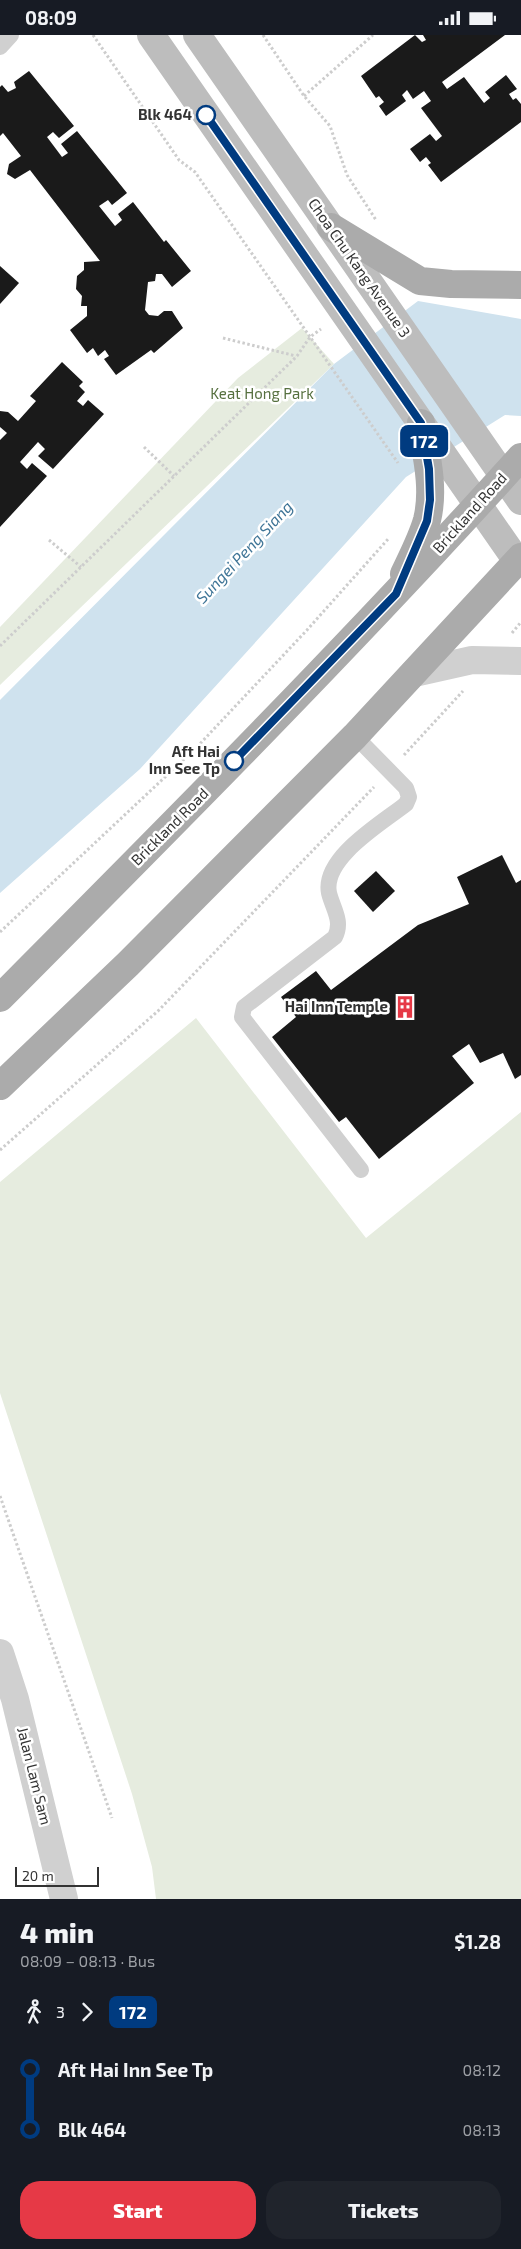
<!DOCTYPE html>
<html lang="en">
<head>
<meta charset="utf-8">
<style>
	body { margin:0; font-family:"Exo 2",sans-serif; background:#20242c; color:#f1f3f6; height:100vh; display:flex; flex-direction:column; font-size:19px; white-space:nowrap }
	* { box-sizing:border-box; margin:0 }
	p { font-size:16px; color:#9ea1a6 }
	.icon { flex:none; width:28px; height:28px; fill:none; stroke:currentColor; stroke-width:2; stroke-linecap:round; stroke-linejoin:round }
	.map { position:relative; height:1864px; overflow:hidden }
	.panel { display:flex; flex-direction:column; background:#171b24; flex:1 }
	.panel>* { flex:none }
	.badge { padding:0 10px; border-radius:8px; font-size:18px; line-height:32px }
	.scale { position:absolute; left:15px; bottom:12px; width:84px; box-sizing:border-box; padding-left:5px; border:2px solid #333; border-top:0; font-size:14px; line-height:18px; white-space:nowrap; color:#333; -webkit-text-stroke:4px #fff; paint-order:stroke }
	.map>.badge { position:absolute; translate:-50% -50%; box-shadow:0 0 0 2px #fff }
	.legs { display:flex; align-items:center; gap:8px; height:55px; padding:0 20px; font-size:16px }
	.legs p { margin-inline-start:auto }
	.headline { display:flex; align-items:center; justify-content:space-between; height:85px; padding:0 20px }
	h1 { font-size:28px; font-weight:800; line-height:38px }
	.cta { display:flex; gap:10px; margin-top:auto; padding:10px 20px }
	.cta a { flex:1; height:58px; border-radius:20px; background:#e63946; color:#fff; font-size:20px; font-weight:800; line-height:58px; text-align:center }
	.cta a+a { background:#20242c; color:#f1f3f6 }
	ul { padding:0 20px; list-style:none }
	li { display:flex; align-items:center; gap:18px; height:60px; font-size:19px }
	li i { display:grid; place-items:center; width:8px; height:100%; margin:0 6px; background:currentColor }
	li i::after { content:''; width:12px; height:12px; margin:-6px; border:4px solid; border-radius:50%; background:#171b24 }
	li p { margin-inline-start:auto }
	li:first-child i { background:linear-gradient(#0000 50%,currentColor 0) }
	li:last-child i { background:linear-gradient(currentColor 50%,#0000 0) }
	.status { display:flex; justify-content:space-between; align-items:center; height:35px; padding:0 25px; background:#171b24; direction:ltr }
	.status svg { height:14px; fill:currentColor }
	.map>svg:first-child { display:block }
	.green { fill:#e6ecdf }
	.water { fill:#cfe2ee }
	.building { fill:#1a1a1a }
	.lines { fill:none; stroke-linecap:round; stroke-linejoin:round }
	.path { stroke:#cdcdcd; stroke-width:3; stroke-dasharray:2.5 2.5; stroke-linecap:butt }
	.lane { stroke:#d0d0d0; stroke-width:16 }
	.street { stroke:#d0d0d0; stroke-width:28 }
	.secondary { stroke:#bdbdbd; stroke-width:28 }
	.primary { stroke:#ababab; stroke-width:28 }
	.line-1-casing { stroke:#fff; stroke-width:11 }
	.line-1 { stroke:#003b80; stroke-width:8 }
	.stop-1-dot { fill:#fff; stroke:#003b80; stroke-width:2.5 }
	.labels { text-anchor:middle; stroke-width:5; stroke-linejoin:round; paint-order:stroke }
	.stop-label { font-size:15px; font-weight:bold; fill:#333; stroke:#fff; text-anchor:end }
	.street-label { font-size:15px; fill:#333; stroke:#fff }
	.park-label { font-size:15px; fill:#56703f; stroke:#fff }
	.poi-label { font-size:15px; font-weight:bold; fill:#333; stroke:#fff; text-anchor:end }
	.water-label { font-size:16px; font-style:italic; fill:#3f7597; stroke:#fff }
</style>
</head>
<body>
<div class="status"><b>08:09</b><svg viewBox="0 0 49 12"><path d="M0 12V9h3v3zM5 12V6h3v6zM10 12V3h3v9zM15 12V0h3v12zM26 1h20v11H26zM47 4h2v5h-2z"/></svg></div>
<div class="map">
<svg width="521" height="1864" viewBox="0 0 521 1864">
	<rect width="100%" height="100%" fill="#fff"/>
	<g class="green">
		<path d="M 302,293 L 334,329 L 0,650 L 0,592 L 238,343 Z"/>
		<path d="M 196,983 L 366,1203 L 521,1077 L 521,1864 L 156,1864 L 152,1832 L 132,1759 L 0,1358 L 0,1147 Z"/>
	</g>
	<path class="water" d="M 418,266 L 521,284 L 521,381 L 505,380 L 406,442 L 140,734 L 0,858 L 0,665 L 334,329 Z"/>
	<g class="building">
		<path d="M 415,0 L 422,7 L 426,5 L 423,0 L 505,0 L 442,47 L 447,54 L 464,42 L 484,68 L 490,63 L 485,57 L 506,40 L 517,54 L 509,59 L 513,65 L 516,63 L 521,69 L 521,87 L 441,147 L 428,130 L 431,128 L 426,122 L 420,127 L 410,114 L 430,99 L 436,106 L 442,101 L 421,73 L 431,66 L 424,56 L 413,64 L 407,55 L 402,60 L 406,66 L 386,81 L 379,71 L 384,67 L 379,61 L 376,63 L 361,41 Z"/>
		<path d="M 29,36 L 74,91 L 59,103 L 53,97 L 47,102 L 62,122 L 68,118 L 61,109 L 77,96 L 127,158 L 112,170 L 108,165 L 99,171 L 115,191 L 122,185 L 118,179 L 133,167 L 164,207 L 166,205 L 191,236 L 172,252 L 162,239 L 156,239 L 155,246 L 148,247 L 145,275 L 149,280 L 158,281 L 164,276 L 172,276 L 183,293 L 154,318 L 151,315 L 116,340 L 104,324 L 109,321 L 105,315 L 98,321 L 93,313 L 87,318 L 70,295 L 87,281 L 87,271 L 81,271 L 82,261 L 76,254 L 77,241 L 84,235 L 84,227 L 100,226 L 30,135 L 15,144 L 7,139 L 9,129 L 21,121 L 3,98 L 0,101 L 0,52 L 2,50 L 8,57 L 16,53 L 14,47 Z"/>
		<path d="M 0,231 L 19,248 L 0,269 Z"/>
		<path d="M 62,327 L 83,347 L 79,351 L 85,357 L 77,366 L 83,371 L 88,365 L 104,379 L 53,434 L 38,421 L 45,414 L 38,407 L 20,427 L 27,434 L 32,428 L 47,441 L 0,492 L 0,405 L 7,398 L 0,392 L 0,376 L 8,377 L 18,386 L 36,366 L 30,361 Z"/>
		<path d="M 502,820 L 516,848 L 521,845 L 521,1040 L 515,1044 L 503,1018 L 480,1028 L 469,1009 L 452,1021 L 474,1048 L 379,1124 L 346,1082 L 339,1087 L 272,1002 L 296,982 L 281,962 L 316,936 L 331,955 L 418,890 L 469,869 L 457,842 Z"/>
		<path d="M 376,836 L 395,856 L 373,877 L 354,856 Z"/>
	</g>
	<g class="lines">
		<g class="path">
			<path d="M 93,0 L 179,125 L 195,137 L 398,428"/>
			<path d="M 263,0 L 304,61 L 330,91 L 347,140 L 376,185"/>
			<path d="M 304,61 L 373,0"/>
			<path d="M 223,303 L 296,321"/>
			<path d="M 144,412 L 174,441"/>
			<path d="M 49,505 L 81,532"/>
			<path d="M 512,598 L 521,587"/>
			<path d="M 0,611 L 297,321 L 310,302 L 321,294"/>
			<path d="M 404,720 L 463,656"/>
			<path d="M 0,897 L 196,713 L 307,595 L 389,503"/>
			<path d="M 0,1115 L 158,976 L 374,752"/>
			<path d="M 0,1461 L 112,1783"/>
		</g>
		<g class="lane">
			<path d="M 0,12 L 11,0"/>
			<path d="M 355,701 L 406,753 L 409,762 L 406,769 C 382,788 322,823 329,858 C 333,874 343,886 335,902 L 244,972 L 242,982 L 361,1135"/>
		</g>
		<g class="street">
			<path d="M 414,638 L 472,625 L 521,626"/>
			<path d="M 0,1618 L 15,1664 L 64,1864"/>
		</g>
		<g class="secondary">
			<path d="M 151,0 L 517,526"/>
			<path d="M 197,0 L 521,466"/>
		</g>
		<g class="primary">
			<path d="M 331,192 L 420,246 L 451,249 L 521,250"/>
			<path d="M 404,539 C 412,522 422,503 427,485 C 435,453 426,419 421,388"/>
			<path d="M 0,963 C 177,785 353,608 521,422"/>
			<path d="M 0,1051 L 128,929 L 355,701 L 521,522"/>
		</g>
	</g>
	<g class="lines">
		<defs>
			<path id="line-1" d="M 206,80 L 421,388 L 429,434 L 430,465 L 427,486 L 396,559 L 234,726"/>
		</defs>
		<use href="#line-1" class="line-1-casing"/>
		<use href="#line-1" class="line-1"/>
	</g>
	<defs>
		<symbol id="building-bare" viewBox="-9 -9 18 18"><path d="M-4-6H4V6H1V3H-1V6H-4ZM-2.5-4.3h1.7v1.8h-1.7ZM.8-4.3h1.7v1.8H.8ZM-2.5-1h1.7V.8h-1.7ZM.8-1h1.7V.8H.8Z" fill="#e63946" stroke="#fff" stroke-width="2.5" paint-order="stroke"/></symbol>
	</defs>
	<g fill-rule="evenodd">
		<use href="#building-bare" x="389" y="956" width="32" height="32"/>
	</g>
	<g class="stop-1-dot">
		<circle cx="206" cy="80" r="9"/>
		<circle cx="234" cy="726" r="9"/>
	</g>
	<g class="labels">
		<g class="stop-label">
			<text x="192" y="85">Blk 464</text>
			<text x="220" y="722">Aft Hai<tspan x="220" dy="17">Inn See Tp</tspan></text>
		</g>
		<g class="street-label">
			<text transform="translate(359 233) rotate(55)" y="5">Choa Chu Kang Avenue 3</text>
			<text transform="translate(470 478) rotate(-48)" y="5">Brickland Road</text>
			<text transform="translate(170 792) rotate(-45)" y="5">Brickland Road</text>
			<text transform="translate(34 1741) rotate(76)" y="5">Jalan Lam Sam</text>
		</g>
		<g class="park-label">
			<text x="262" y="364">Keat Hong Park</text>
		</g>
		<g class="poi-label">
			<text x="388" y="977">Hai Inn Temple</text>
		</g>
		<g class="water-label">
			<text transform="translate(244 517) rotate(-47)" y="6">Sungei Peng Siang</text>
		</g>
	</g>
</svg>
<div class="scale">20 m</div>
<b class="badge" style="left:424px;top:406px;background:#003b80;color:#fff">172</b>
</div>
<section class="panel">
<div class="headline"><div><h1>4 min</h1><p>08:09 – 08:13 · Bus</p></div><b>$1.28</b></div>
<div class="legs"><svg class="icon" aria-label="walk" viewBox="0 0 24 24"><circle cx="13" cy="4" r="2"/><path d="M13 8l-2 6 4 7M11 14l-3 7M7 12l3-4h3l4 4"/></svg>3<svg class="icon" aria-label="forward" viewBox="0 0 24 24"><path d="M9 5l7 7-7 7"/></svg><b class="badge" style="background:#003b80;color:#fff">172</b></div>
<ul>
<li><i style="color:#003b80"></i><b>Aft Hai Inn See Tp</b><p>08:12</p></li>
<li><i style="color:#003b80"></i><b>Blk 464</b><p>08:13</p></li>
</ul>
<div class="cta"><a>Start</a><a>Tickets</a></div>
</section>
</body>
</html>
